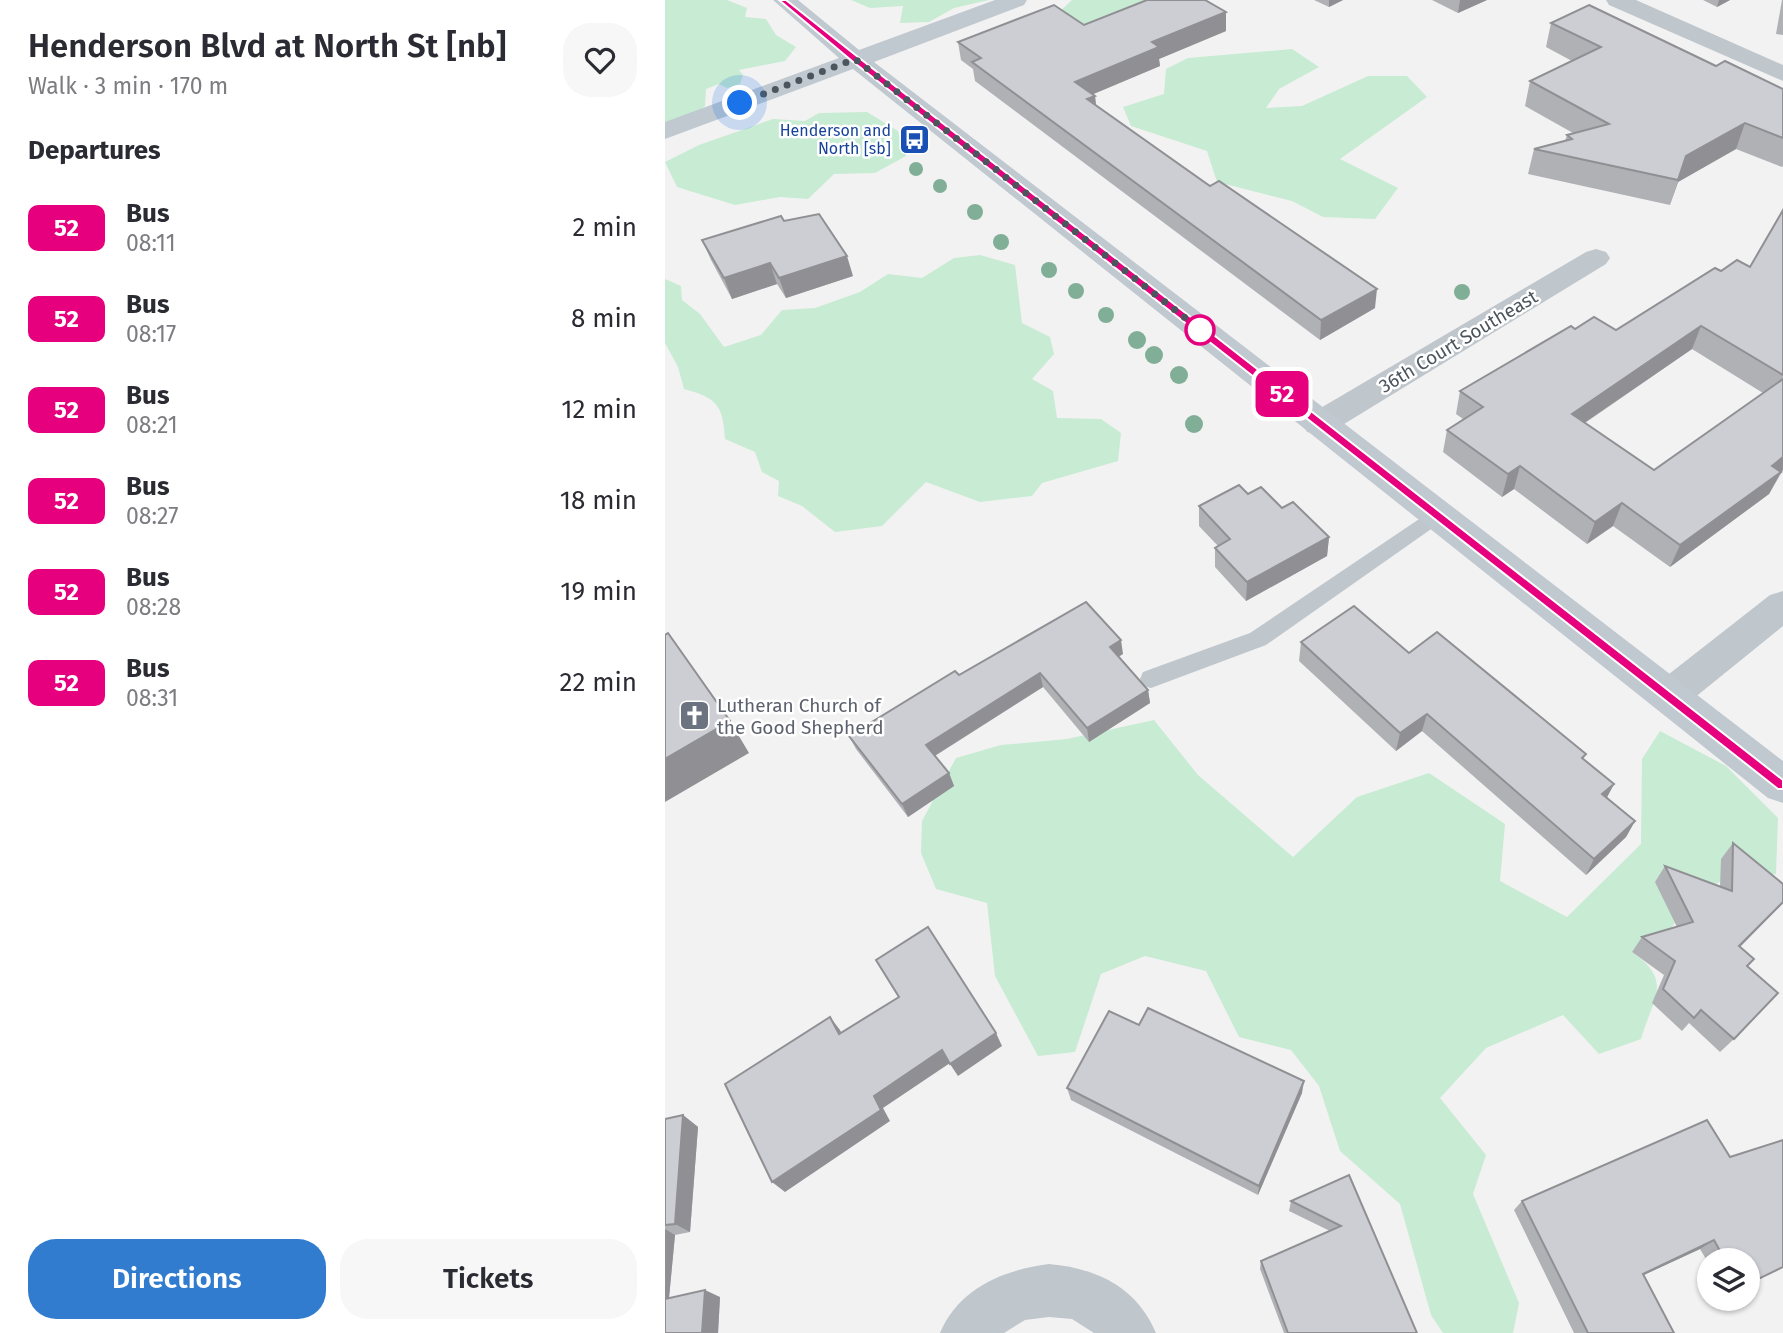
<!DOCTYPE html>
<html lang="en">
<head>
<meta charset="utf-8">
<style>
	body { margin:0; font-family:"Fira Sans",sans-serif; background:#f7f7f7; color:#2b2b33; height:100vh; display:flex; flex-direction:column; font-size:26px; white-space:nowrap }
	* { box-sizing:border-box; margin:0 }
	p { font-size:23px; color:#7c7c81 }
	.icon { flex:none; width:38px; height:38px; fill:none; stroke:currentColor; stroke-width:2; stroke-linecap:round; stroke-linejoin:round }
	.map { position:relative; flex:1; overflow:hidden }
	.sheet { display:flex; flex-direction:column; background:#fff; width:665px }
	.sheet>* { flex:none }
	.badge { padding:0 14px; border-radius:10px; font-size:24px; line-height:46px }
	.buttons { position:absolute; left:1032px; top:1248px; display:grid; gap:14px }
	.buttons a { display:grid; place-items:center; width:63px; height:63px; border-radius:50%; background:#fff; box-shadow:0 2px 5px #0004; font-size:35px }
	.you { position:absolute; width:35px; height:35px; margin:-18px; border:5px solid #fff; border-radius:50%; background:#1a73e8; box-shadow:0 0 0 10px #1a73e833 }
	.map>.badge { position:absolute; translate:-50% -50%; box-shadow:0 0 0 4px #fff }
	h2 { padding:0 28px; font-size:26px; line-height:63px }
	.round { display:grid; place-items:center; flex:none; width:74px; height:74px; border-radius:28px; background:#f7f7f7 }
	.headline { display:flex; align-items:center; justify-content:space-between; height:119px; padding:0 28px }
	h1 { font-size:33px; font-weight:600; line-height:52px }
	.primary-button { display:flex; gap:14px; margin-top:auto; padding:14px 28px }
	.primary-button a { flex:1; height:80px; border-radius:28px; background:#317cce; color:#fff; font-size:28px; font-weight:600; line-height:80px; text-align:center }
	.primary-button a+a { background:#f7f7f7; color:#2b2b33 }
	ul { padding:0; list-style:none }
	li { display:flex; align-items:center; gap:21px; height:91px; padding:0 28px }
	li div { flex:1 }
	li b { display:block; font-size:26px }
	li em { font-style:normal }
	li .badge { min-width:77px; font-weight:700; text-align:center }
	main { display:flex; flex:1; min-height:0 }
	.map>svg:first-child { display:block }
	.green { fill:#c7ebd3 }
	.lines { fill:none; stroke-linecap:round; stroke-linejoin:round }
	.lane { fill:#bfc6cc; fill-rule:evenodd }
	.street { fill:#bfc6cc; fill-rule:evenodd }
	.secondary { fill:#c0c8d0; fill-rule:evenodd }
	.tree { fill:#81ae96 }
	.wall { fill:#b0b1b5; fill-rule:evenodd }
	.shaded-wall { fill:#909094 }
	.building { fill:#cdced3; stroke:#909094; stroke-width:2 }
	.line { fill:#e6007e; stroke:#fff; stroke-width:2 }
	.walk { stroke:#4c555d; stroke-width:7; stroke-dasharray:0 12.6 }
	.stop-dot { fill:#fff; stroke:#e6007e; stroke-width:3.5 }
	.labels { text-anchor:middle; stroke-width:5; stroke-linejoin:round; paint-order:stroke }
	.far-transit-label { font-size:16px; fill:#164399; stroke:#fff; text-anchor:end }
	.street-label { font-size:19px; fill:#4c555d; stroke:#fff }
	.worship-label { font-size:19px; fill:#5b616d; stroke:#fff; text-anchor:start }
</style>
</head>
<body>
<main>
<section class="sheet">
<div class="headline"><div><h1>Henderson Blvd at North St [nb]</h1><p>Walk · 3 min · 170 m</p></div><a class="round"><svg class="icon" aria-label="heart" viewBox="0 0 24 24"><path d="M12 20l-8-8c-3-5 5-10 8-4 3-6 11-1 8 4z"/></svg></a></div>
<h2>Departures</h2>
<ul>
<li><span class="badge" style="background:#e6007e;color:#fff">52</span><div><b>Bus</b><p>08:11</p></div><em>2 min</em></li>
<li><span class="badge" style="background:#e6007e;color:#fff">52</span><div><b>Bus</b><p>08:17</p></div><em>8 min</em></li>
<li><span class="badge" style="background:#e6007e;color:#fff">52</span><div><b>Bus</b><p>08:21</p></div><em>12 min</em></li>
<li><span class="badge" style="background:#e6007e;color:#fff">52</span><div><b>Bus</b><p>08:27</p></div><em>18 min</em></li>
<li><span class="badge" style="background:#e6007e;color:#fff">52</span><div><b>Bus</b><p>08:28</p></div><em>19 min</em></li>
<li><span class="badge" style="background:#e6007e;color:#fff">52</span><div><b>Bus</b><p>08:31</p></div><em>22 min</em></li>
</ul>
<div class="primary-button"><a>Directions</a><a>Tickets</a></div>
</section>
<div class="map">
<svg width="1118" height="1333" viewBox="0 0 1118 1333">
	<rect width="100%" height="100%" fill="#f3f2f2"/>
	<g class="green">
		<path d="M 0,0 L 62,0 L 82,8 L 80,17 L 101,19 L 111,35 L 131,47 L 120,61 L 74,70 L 78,75 L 75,84 L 62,88 L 54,84 L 41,89 L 40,106 L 21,122 L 0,126 Z"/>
		<path d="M 186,0 L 324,0 L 289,8 L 264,22 L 235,23 L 238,6 L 205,8 Z"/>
		<path d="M 407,0 L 489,0 L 454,52 L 391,15 Z"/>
		<path d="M 627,49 L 654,67 L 614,89 L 601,108 L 637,106 L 703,76 L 742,76 L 762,97 L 675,159 L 733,188 L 710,219 L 658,217 L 627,201 L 552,182 L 542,151 L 466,126 L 458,107 L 499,94 L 501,69 L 523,58 Z"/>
		<path d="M 202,112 L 233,131 L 241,156 L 210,173 L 169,174 L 143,199 L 115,197 L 70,205 L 12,187 L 0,162 L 34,145 L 108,119 L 140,121 L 154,113 Z"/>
		<path d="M 315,255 L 350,265 L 357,323 L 385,337 L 389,354 L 367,379 L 388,391 L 392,418 L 436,419 L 456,433 L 453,461 L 377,483 L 367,496 L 315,502 L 261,482 L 217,526 L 170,532 L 137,506 L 113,496 L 114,481 L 97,472 L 90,452 L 60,439 C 58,405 52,398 19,389 L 13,367 L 0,343 L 0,279 L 16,286 L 17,300 L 35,314 L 59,347 L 96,335 L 117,310 L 150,308 L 195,292 L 223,274 L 257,278 L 289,258 Z"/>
		<path d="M 489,720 L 533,775 L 628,857 L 692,797 L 764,773 L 840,824 L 835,881 L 902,917 L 976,844 L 977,759 L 995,731 L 1061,766 L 1113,818 L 1111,874 L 1055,882 L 1024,895 C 1009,927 1003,941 967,952 C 1009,982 988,997 976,1039 L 934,1054 L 898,1015 L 821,1048 L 775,1098 L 821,1155 L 808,1194 L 854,1303 L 848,1333 L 778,1333 L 766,1315 L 735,1204 L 675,1151 L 654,1086 L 626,1050 L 574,1037 L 541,971 L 480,956 L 436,974 L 410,1052 L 373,1056 L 330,976 L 322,903 L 271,889 L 256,853 L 257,821 L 291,758 L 336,745 L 402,739 Z"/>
	</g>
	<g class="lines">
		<path class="lane" d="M 772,507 L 779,510 L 782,515 L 779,520 L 601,645 L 486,688 L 478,686 L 475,679 L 478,672 L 585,633 Z"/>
		<g class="street">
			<path d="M 941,0 L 971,0 L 1118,65 L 1118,81 L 944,5 Z"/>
			<path d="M 931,249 L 941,252 L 945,258 L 941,264 L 666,432 L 654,435 L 642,432 L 638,424 L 642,416 L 921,252 Z"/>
			<path d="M 1118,591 L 1118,626 L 1018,707 L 1004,712 L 990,707 L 984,696 L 990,685 L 1105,595 Z"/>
			<path d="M 384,1264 C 431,1268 472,1287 491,1333 L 429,1333 L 407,1319 L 384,1317 L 360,1320 L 339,1333 L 275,1333 C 294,1288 338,1270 384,1264 Z"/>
		</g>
		<path class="secondary" d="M 108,0 L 133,0 L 194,50 L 330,0 L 362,0 L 359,5 L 209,62 L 1118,761 L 1118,803 L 1103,798 L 188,69 L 0,139 L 0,122 L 174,58 Z"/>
	</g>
	<g class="tree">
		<circle cx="251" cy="169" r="7"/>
		<circle cx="275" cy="186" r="7"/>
		<circle cx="310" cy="212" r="8"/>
		<circle cx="336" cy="242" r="8"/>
		<circle cx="384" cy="270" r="8"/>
		<circle cx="411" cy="291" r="8"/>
		<circle cx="797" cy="292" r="8"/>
		<circle cx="441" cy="315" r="8"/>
		<circle cx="472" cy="340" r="9"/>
		<circle cx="489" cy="355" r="9"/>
		<circle cx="514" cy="375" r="9"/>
		<circle cx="529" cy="424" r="9"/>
	</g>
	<g class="wall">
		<path d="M 649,0 L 678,0 L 664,7 Z"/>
		<path d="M 767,0 L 822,0 L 793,13 Z"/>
		<path d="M 1038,0 L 1065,0 L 1052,7 Z"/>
		<path d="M 1117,0 L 1118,0 L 1118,35 L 1111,34 Z"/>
		<path d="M 886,23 L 1051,66 L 1118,89 L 1118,166 L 1117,167 L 1071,149 L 1013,182 L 1005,205 L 863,174 L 869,149 L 900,141 L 902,135 L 908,133 L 860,106 L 865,81 L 907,61 L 881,47 Z"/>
		<path d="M 419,25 L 561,31 L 494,59 L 495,66 L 428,94 L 430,96 L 431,106 L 710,308 L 655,340 L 310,81 L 308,69 L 296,60 L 293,42 Z"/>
		<path d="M 1118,210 L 1118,470 L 1104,494 L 1005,567 L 948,526 L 922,544 L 849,489 L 837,497 L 778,452 L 782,430 L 798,419 L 791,414 L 795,391 L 910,329 L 951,330 L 1056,271 L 1085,267 ZM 1027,349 L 1098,393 L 989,470 L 920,423 Z"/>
		<path d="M 119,221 L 188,276 L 121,298 L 112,284 L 67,299 L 46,260 L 37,240 Z"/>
		<path d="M 583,494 L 617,508 L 664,537 L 662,556 L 581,601 L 550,567 L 550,548 L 553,546 L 534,526 L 534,506 Z"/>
		<path d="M 636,642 L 744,653 L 921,754 L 918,759 L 949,784 L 942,797 L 970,821 L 961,837 L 921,875 L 757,731 L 731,751 L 634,661 Z"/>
		<path d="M 458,654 L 453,657 L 483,690 L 485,703 L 424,742 L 378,687 L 270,756 L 284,773 L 289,786 L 243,817 L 191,749 L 184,736 L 294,675 Z"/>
		<path d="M 1068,843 L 1118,884 L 1118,903 L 1075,947 L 1083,966 L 1069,1039 L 1055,1052 L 1024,1023 L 1017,1031 L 987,1003 L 999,975 L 967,952 L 977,937 L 1012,927 L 990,882 L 1000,866 L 1055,887 L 1056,859 Z"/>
		<path d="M 474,1025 L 637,1093 L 593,1195 L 406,1100 L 402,1088 Z"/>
		<path d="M 18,1115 L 33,1127 L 25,1232 L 10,1235 L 4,1298 L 55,1297 L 53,1333 L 0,1333 L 0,1119 Z"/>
		<path d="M 1042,1120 L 1083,1260 L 1045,1260 L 1045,1266 L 1035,1249 L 978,1275 L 1009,1333 L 909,1333 L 849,1210 L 857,1201 Z"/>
		<path d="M 684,1175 L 752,1333 L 619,1333 L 595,1269 L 596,1261 L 665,1231 L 624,1211 L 626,1201 Z"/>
	</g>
	<g class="shaded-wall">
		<path d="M 664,0 L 678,0 L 664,7 Z"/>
		<path d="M 795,0 L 822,0 L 793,13 Z"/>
		<path d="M 1054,0 L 1065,0 L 1052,7 Z"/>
		<path d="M 561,12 L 561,31 L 494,59 L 495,66 L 412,101 L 410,82 L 487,42 Z"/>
		<path d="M 430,96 L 432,115 L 422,99 Z"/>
		<path d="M 1080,123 L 1071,149 L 1013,182 L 1005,205 L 1021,156 Z"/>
		<path d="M 182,256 L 188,276 L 121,298 L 114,278 Z"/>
		<path d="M 105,263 L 112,284 L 67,299 L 59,278 Z"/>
		<path d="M 712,289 L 710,308 L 655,340 L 656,320 Z"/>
		<path d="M 1036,326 L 1027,349 L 900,436 L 907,414 Z"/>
		<path d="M 1118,457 L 1118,470 L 1116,472 L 1104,494 L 1005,567 L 1015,545 Z"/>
		<path d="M 855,466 L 849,489 L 837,497 L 843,474 Z"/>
		<path d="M 957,503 L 948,526 L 922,544 L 930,522 Z"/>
		<path d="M 664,537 L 662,556 L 581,601 L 582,582 Z"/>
		<path d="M 456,640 L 458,654 L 446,661 L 445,647 Z"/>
		<path d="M 375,673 L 378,687 L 266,758 L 261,745 Z"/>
		<path d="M 483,690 L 485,703 L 424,742 L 422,728 Z"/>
		<path d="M 762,714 L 757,731 L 731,751 L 735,733 Z"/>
		<path d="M 65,721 L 84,753 L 0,802 L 0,759 Z"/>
		<path d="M 284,773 L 289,786 L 243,817 L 237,804 Z"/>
		<path d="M 949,784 L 940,801 L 937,794 Z"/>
		<path d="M 970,821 L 961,837 L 921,875 L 929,859 Z"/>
		<path d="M 1118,902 L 1118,903 L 1061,961 L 1074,946 Z"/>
		<path d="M 165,1017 L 175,1030 L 184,1047 L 174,1034 Z"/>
		<path d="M 331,1033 L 337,1046 L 293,1076 L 285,1064 Z"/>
		<path d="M 277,1050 L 285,1063 L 218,1108 L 225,1121 L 120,1192 L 107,1182 L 209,1096 Z"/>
		<path d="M 639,1081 L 637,1093 L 593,1195 L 594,1186 Z"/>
		<path d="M 18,1115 L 33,1127 L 25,1232 L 10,1224 Z"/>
		<path d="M 0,1229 L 10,1235 L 3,1308 L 0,1307 Z"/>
		<path d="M 1049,1240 L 1035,1249 L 966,1281 L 978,1274 Z"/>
		<path d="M 40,1290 L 55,1297 L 53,1333 L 37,1333 Z"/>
	</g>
	<g class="building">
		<path d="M 482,0 L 540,0 L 561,12 L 487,42 L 494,47 L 410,82 L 430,96 L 422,99 L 545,186 L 554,181 L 712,289 L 656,320 L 307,62 L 316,58 L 293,42 L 389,5 L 419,25 Z"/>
		<path d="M 924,5 L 1051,66 L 1060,61 L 1118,89 L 1118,138 L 1080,123 L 1021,156 L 1013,180 L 869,149 L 907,139 L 902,135 L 944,124 L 865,81 L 936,47 L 886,23 Z"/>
		<path d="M 1118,210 L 1118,375 L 1036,326 L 907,414 L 989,470 L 1118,379 L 1118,457 L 1107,466 L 1116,472 L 1015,545 L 957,503 L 930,522 L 855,466 L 843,474 L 782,430 L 818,407 L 795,391 L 906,326 L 910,329 L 929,317 L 951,330 L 1050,268 L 1056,271 L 1072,260 L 1085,267 Z"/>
		<path d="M 154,214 L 182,256 L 114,278 L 105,263 L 59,278 L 37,240 L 116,216 L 119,221 Z"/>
		<path d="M 574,485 L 583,494 L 596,487 L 617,508 L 628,502 L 664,537 L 582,582 L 550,548 L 565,539 L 534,506 Z"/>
		<path d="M 421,602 L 456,640 L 445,647 L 483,690 L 422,728 L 375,673 L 261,745 L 284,773 L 237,804 L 184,736 L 290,671 L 294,675 Z"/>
		<path d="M 689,606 L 744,653 L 772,632 L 921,754 L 917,758 L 949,784 L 937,794 L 970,821 L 929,859 L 762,714 L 735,733 L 636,642 Z"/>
		<path d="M 3,633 L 65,721 L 0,759 L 0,635 Z"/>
		<path d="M 1068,843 L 1118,884 L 1118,902 L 1074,946 L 1089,959 L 1082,966 L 1113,993 L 1069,1039 L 1036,1010 L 1029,1018 L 998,989 L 1010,961 L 977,937 L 1028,922 L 1000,866 L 1067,891 Z"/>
		<path d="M 263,927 L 331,1033 L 285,1064 L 277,1050 L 209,1096 L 216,1110 L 107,1182 L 60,1084 L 165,1017 L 174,1034 L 234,997 L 211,960 Z"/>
		<path d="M 483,1008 L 639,1081 L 594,1186 L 402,1088 L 444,1011 L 474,1025 Z"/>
		<path d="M 18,1115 L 10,1224 L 0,1225 L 0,1119 Z"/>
		<path d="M 1042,1120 L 1065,1157 L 1118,1140 L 1118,1267 L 1083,1284 L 1083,1260 L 1060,1260 L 1049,1240 L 978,1274 L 1009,1333 L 923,1333 L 857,1201 Z"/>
		<path d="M 684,1175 L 752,1333 L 623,1333 L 596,1261 L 676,1226 L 626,1201 Z"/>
		<path d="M 40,1290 L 37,1333 L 0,1333 L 0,1299 Z"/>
	</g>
	<path class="line" d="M 114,0 L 121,0 L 193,57 L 1118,780 L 1118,789 L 1113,789 L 187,61 Z"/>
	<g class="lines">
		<path class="walk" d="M 75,103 L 190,59 L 542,335 L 535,330"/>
	</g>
	<defs>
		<symbol id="bus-square" viewBox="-11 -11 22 22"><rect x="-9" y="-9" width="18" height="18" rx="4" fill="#1a4fb4" stroke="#fff"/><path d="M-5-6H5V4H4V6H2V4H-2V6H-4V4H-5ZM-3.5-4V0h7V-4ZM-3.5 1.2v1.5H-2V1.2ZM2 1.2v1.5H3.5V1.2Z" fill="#fff"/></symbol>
		<symbol id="church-square" viewBox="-11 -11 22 22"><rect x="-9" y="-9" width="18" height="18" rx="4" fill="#6b7280" stroke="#fff"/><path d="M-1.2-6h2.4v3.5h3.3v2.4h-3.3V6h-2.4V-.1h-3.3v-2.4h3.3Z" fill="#fff"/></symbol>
	</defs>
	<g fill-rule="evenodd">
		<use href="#bus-square" x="232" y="122" width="35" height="35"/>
		<use href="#church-square" x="12" y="698" width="35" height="35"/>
	</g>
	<circle class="stop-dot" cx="535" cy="330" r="14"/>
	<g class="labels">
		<g class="far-transit-label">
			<text x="226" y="136">Henderson and<tspan x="226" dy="18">North [sb]</tspan></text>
		</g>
		<g class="street-label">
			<text transform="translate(793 341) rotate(-31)" y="7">36th Court Southeast</text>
		</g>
		<g class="worship-label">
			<text x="52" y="712">Lutheran Church of<tspan x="52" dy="22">the Good Shepherd</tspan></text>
		</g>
	</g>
</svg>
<div class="buttons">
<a><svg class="icon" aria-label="layers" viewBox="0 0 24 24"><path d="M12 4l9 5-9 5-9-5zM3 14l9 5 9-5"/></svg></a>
</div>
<div class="you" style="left:75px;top:103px"></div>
<b class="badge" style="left:617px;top:394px;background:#e6007e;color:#fff">52</b>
</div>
</main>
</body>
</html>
